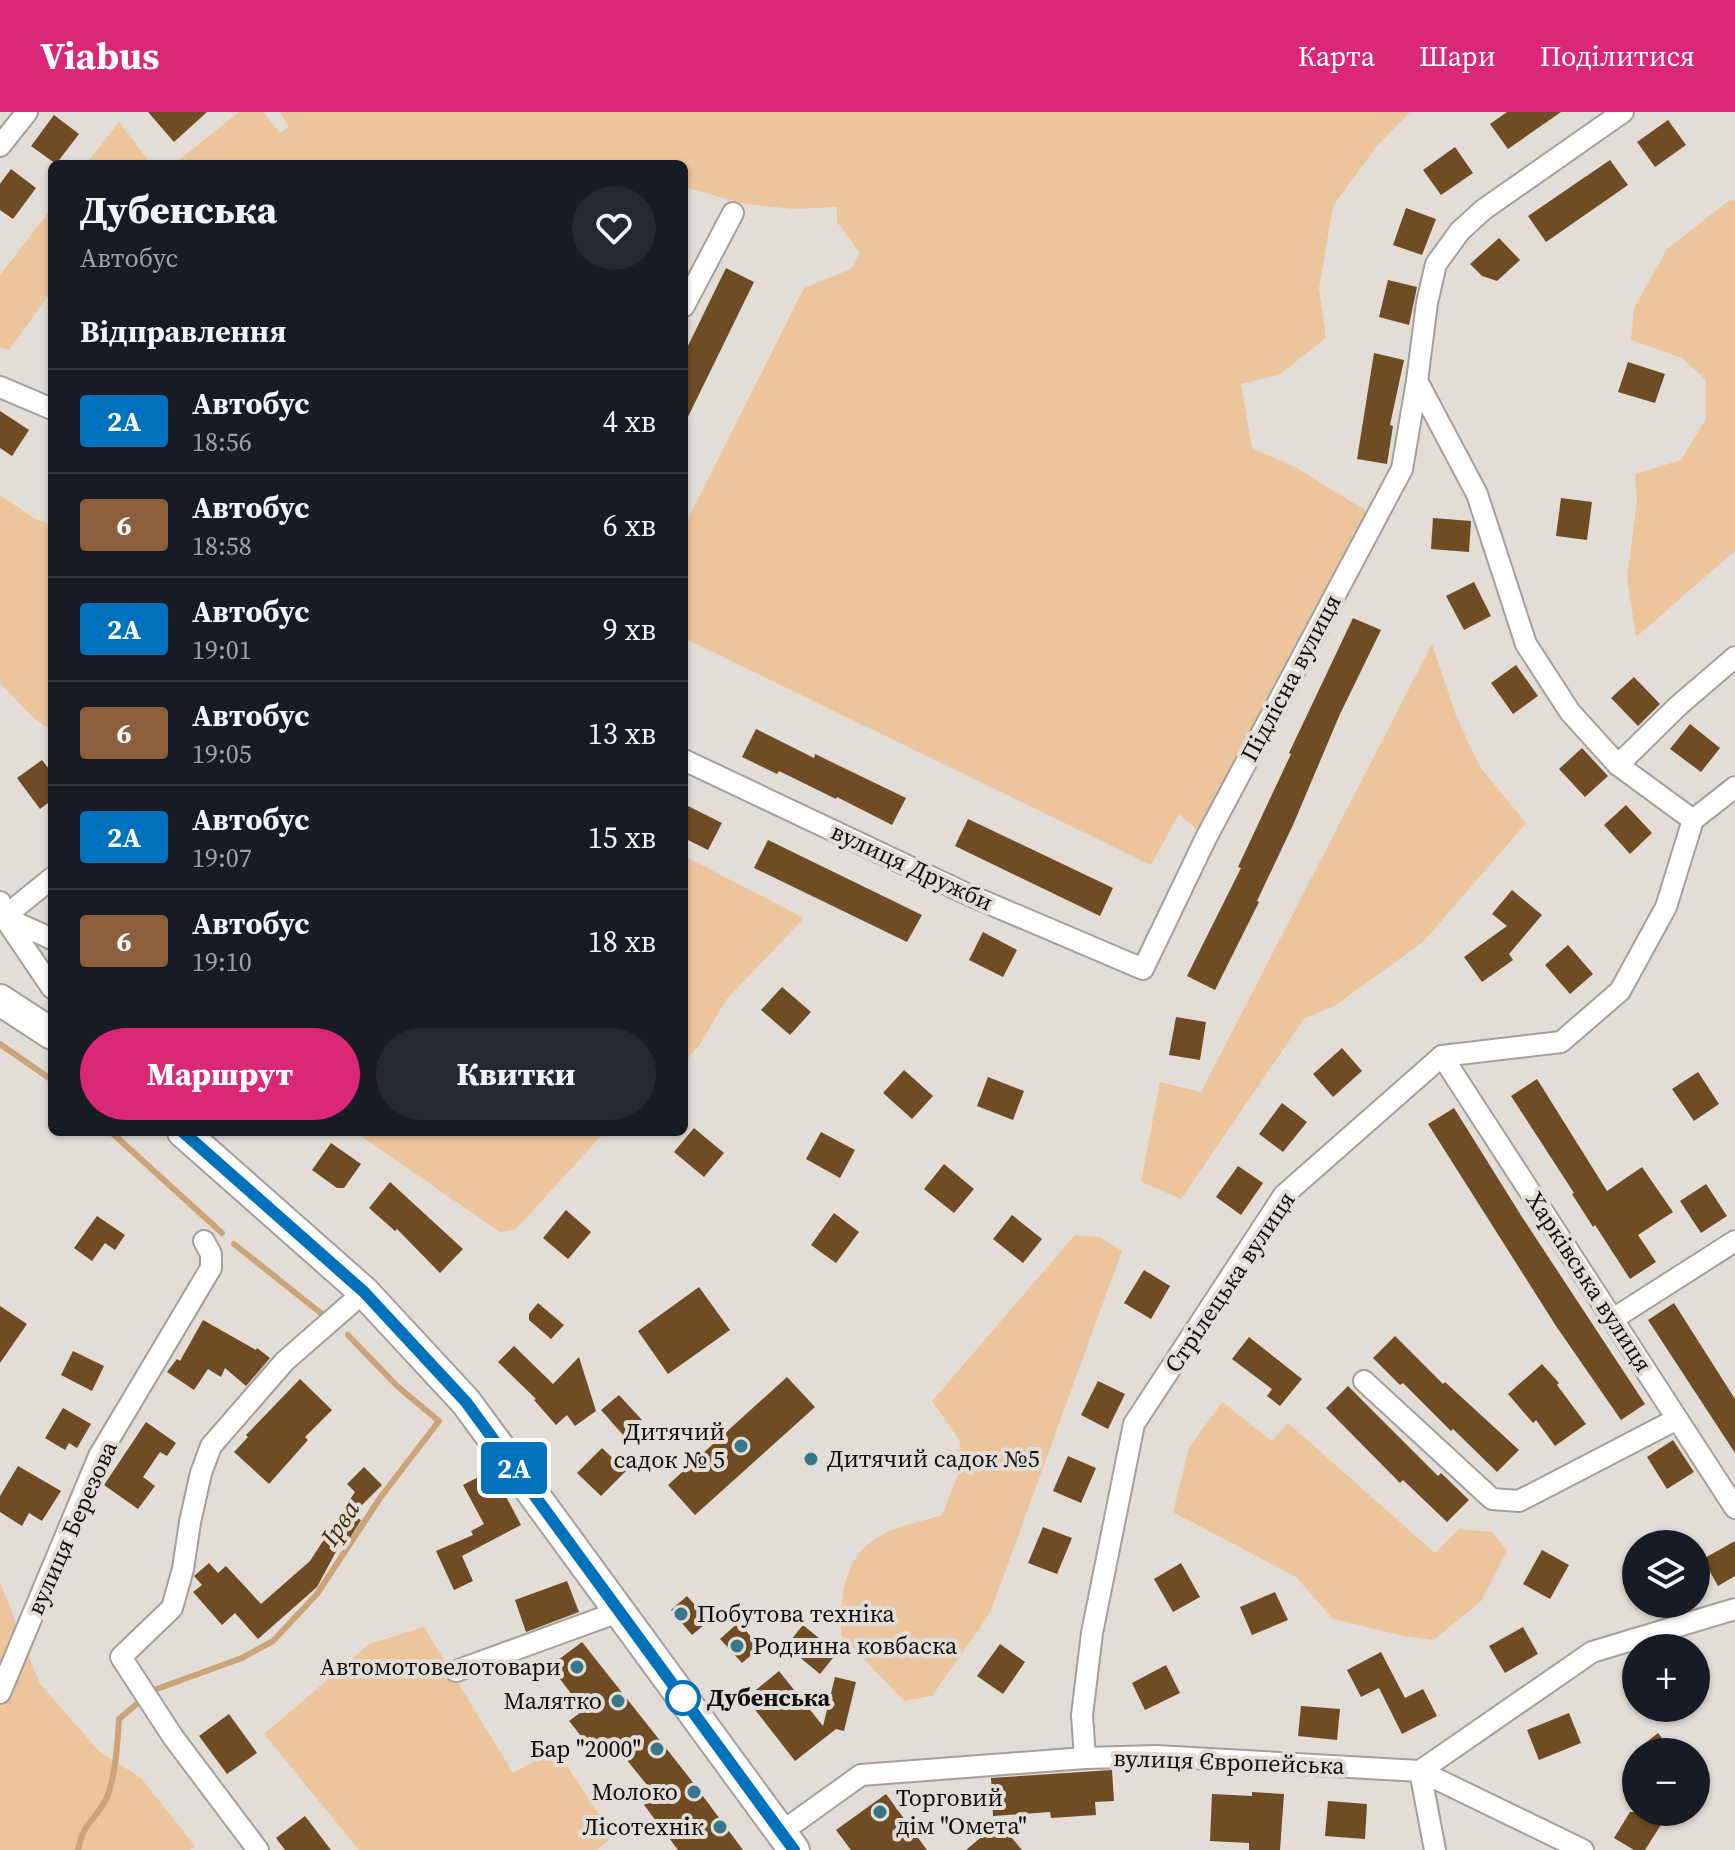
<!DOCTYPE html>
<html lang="uk">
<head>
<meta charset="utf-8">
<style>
	body { margin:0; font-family:"Source Serif 4",serif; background:#242831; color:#f1f3f6; height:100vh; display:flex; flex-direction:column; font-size:30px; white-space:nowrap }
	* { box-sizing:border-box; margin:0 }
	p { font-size:26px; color:#9ea1a6 }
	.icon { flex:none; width:44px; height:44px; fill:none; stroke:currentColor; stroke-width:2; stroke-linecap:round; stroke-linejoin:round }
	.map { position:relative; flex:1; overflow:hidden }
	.panel { position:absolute; left:48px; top:48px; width:640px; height:976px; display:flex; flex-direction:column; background:#171b24; border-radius:12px; box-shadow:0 2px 6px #0004 }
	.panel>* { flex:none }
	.badge { padding:0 16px; border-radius:6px; font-size:28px; line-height:52px }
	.controls { position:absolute; left:1622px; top:1418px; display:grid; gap:16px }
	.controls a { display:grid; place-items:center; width:88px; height:88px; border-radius:50%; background:#171b24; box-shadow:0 2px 6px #0004; font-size:40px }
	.map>.badge { position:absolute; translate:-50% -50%; box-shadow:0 0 0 4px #fff }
	h2 { padding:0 32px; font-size:30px; line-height:72px }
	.round { display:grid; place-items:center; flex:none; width:84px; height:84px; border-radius:42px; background:#242831 }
	.overview { display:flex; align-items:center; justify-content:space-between; height:136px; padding:0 32px }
	h1 { font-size:38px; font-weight:800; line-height:60px }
	.action { display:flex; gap:16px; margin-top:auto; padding:16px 32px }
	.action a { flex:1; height:92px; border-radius:48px; background:#db2777; color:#fff; font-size:32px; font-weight:800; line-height:92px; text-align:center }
	.action a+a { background:#242831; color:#f1f3f6 }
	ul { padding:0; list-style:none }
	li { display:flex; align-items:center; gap:24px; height:104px; padding:0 32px; border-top:2px solid #363941 }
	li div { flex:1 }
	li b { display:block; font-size:30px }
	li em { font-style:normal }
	li .badge { min-width:88px; font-weight:700; text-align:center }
	header { display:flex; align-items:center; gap:48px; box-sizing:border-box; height:112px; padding:0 40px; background:#db2777; color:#fff }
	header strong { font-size:38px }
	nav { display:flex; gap:44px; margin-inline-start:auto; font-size:28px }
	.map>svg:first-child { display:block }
	.green { fill:#ecc59c }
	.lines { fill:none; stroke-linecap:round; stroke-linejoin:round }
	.stream { stroke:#cba479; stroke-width:6 }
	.building { fill:#6f4c23 }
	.minor-casing { stroke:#a49f9a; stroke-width:24 }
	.secondary-casing { stroke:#a49f9a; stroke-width:34 }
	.minor { stroke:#fff; stroke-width:20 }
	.secondary { stroke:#fff; stroke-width:30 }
	.line-casing { stroke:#fff; stroke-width:18 }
	.line { stroke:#0072bc; stroke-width:12 }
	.poi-dot { fill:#36788a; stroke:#e3ddd8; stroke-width:3 }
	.stop-dot { fill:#fff; stroke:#0072bc; stroke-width:4 }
	.labels { text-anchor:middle; stroke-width:8; stroke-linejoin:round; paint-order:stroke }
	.street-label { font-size:24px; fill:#110f0d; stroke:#e3ddd8 }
	.poi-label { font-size:24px; fill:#110f0d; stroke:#e3ddd8; text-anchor:end }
	.stop-label { font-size:24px; font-weight:bold; fill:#110f0d; stroke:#e3ddd8; text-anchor:start }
	.water-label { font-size:26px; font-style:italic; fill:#442905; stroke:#e3ddd8 }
</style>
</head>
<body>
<header>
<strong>Viabus</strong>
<nav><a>Карта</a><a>Шари</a><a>Поділитися</a></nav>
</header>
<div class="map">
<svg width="1735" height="1738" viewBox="0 0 1735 1738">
	<rect width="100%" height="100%" fill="#e3ddd8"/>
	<g class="green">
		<path d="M 239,0 L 263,0 L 280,21 L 289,15 L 280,0 L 1410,0 L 1376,35 L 1333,94 L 1319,177 L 1326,226 L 1279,263 L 1241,272 L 1252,336 L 1297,356 L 1373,403 L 1206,726 L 1179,702 L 1151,753 L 684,526 L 684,415 L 804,176 L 851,157 L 860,141 L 837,110 L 837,95 L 794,97 L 745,92 L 684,75 L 684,52 L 174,52 Z"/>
		<path d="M 119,10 L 151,52 L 86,52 Z"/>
		<path d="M 1731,87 L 1735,89 L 1735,439 L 1636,525 L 1627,466 L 1637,388 L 1635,362 L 1681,348 L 1706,307 L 1706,268 L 1682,246 L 1631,228 L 1634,196 L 1667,137 Z"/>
		<path d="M 52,96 L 52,178 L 9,238 L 0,235 L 0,163 Z"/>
		<path d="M 0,383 L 34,406 L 52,413 L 52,619 L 36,608 L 0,571 Z"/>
		<path d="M 1432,532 L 1457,606 L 1480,655 L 1526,711 L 1424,829 L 1336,893 L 1304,907 L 1181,1087 L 1141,1070 L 1160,970 L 1201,980 Z"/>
		<path d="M 684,744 L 804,806 L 726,888 L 700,932 L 684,951 Z"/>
		<path d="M 355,1020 L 607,1020 L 600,1025 L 516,1117 L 500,1120 Z"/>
		<path d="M 1075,1123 L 1100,1125 L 1122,1139 L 990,1501 L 932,1584 L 904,1589 L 841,1523 C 841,1480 843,1441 887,1420 C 904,1412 924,1409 942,1403 L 957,1365 L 960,1329 L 932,1289 Z"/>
		<path d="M 1222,1290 L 1272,1329 L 1288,1311 L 1435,1441 L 1459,1417 L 1492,1420 L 1507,1439 L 1481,1489 L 1434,1528 L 1404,1524 L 1333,1507 L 1296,1465 L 1173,1400 L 1189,1336 Z"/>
		<path d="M 0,1470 L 40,1572 L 99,1639 L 141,1666 L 195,1734 L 190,1738 L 0,1738 Z"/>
		<path d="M 424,1515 L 513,1661 L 556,1637 L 613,1724 L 597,1738 L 359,1738 L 264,1622 L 369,1532 Z"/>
	</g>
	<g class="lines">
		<g class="stream">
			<path d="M 0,932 L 52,968"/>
			<path d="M 111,1020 L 222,1121"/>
			<path d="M 234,1132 L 322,1202"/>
			<path d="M 154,1578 L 242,1546 L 273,1529 L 317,1482 L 380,1386 L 439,1309 L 397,1274 L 348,1223"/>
			<path d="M 78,1738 C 84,1709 93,1711 105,1689 C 115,1671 118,1627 119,1607 L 138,1591"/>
		</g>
	</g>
	<g class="building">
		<path d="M 148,0 L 207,0 L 174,30 Z"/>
		<path d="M 1507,0 L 1561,0 L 1508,37 L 1490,12 Z"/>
		<path d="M 54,3 L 79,22 L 56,52 L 31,34 Z"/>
		<path d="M 1668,8 L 1686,33 L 1655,55 L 1637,30 Z"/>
		<path d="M 1455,35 L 1473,61 L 1441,83 L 1423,58 Z"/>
		<path d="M 1610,48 L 1628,73 L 1546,130 L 1528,104 Z"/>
		<path d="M 11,57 L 36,76 L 13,107 L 0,98 L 0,72 Z"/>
		<path d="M 1406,96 L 1436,107 L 1422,143 L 1393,133 Z"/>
		<path d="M 1499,126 L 1520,148 L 1497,169 L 1482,164 L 1470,152 Z"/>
		<path d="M 726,156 L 754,170 L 684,313 L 684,242 Z"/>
		<path d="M 1388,168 L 1417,175 L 1409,213 L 1379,205 Z"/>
		<path d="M 1374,241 L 1404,248 L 1390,313 L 1393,314 L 1387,352 L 1357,347 Z"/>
		<path d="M 1628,250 L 1665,262 L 1655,291 L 1618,280 Z"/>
		<path d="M 0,299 L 29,318 L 12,344 L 0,336 Z"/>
		<path d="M 1561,386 L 1592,390 L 1587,428 L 1556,424 Z"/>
		<path d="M 1433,406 L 1471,409 L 1469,440 L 1431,437 Z"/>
		<path d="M 1474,470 L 1491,504 L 1464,518 L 1446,484 Z"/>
		<path d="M 1353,506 L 1381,518 L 1340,602 L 1293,713 L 1257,789 L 1259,790 L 1215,878 L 1187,864 L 1241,756 L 1238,755 L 1291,642 L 1289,641 Z"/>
		<path d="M 1516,553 L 1538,584 L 1513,602 L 1491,571 Z"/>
		<path d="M 1634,565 L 1660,592 L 1638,614 L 1611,586 Z"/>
		<path d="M 1690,612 L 1720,636 L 1701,660 L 1670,637 Z"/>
		<path d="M 756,617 L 814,646 L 815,642 L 906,686 L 892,713 L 837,685 L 836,687 L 779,659 L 777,662 L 742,645 Z"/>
		<path d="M 1582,636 L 1608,664 L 1585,685 L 1559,657 Z"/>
		<path d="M 42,648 L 52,661 L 52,688 L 40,697 L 17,666 Z"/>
		<path d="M 684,692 L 722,711 L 708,738 L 684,726 Z"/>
		<path d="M 1626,693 L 1652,721 L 1630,742 L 1604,713 Z"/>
		<path d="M 968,707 L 1113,776 L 1100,804 L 955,734 Z"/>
		<path d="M 768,728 L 922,803 L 907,830 L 754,756 Z"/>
		<path d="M 1512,778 L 1542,803 L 1509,842 L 1513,848 L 1482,870 L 1464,845 L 1507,814 L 1492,802 Z"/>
		<path d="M 983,820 L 1017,838 L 1003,865 L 969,848 Z"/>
		<path d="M 1568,833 L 1593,862 L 1570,882 L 1545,853 Z"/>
		<path d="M 782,875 L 811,900 L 790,923 L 761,898 Z"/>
		<path d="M 1176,905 L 1206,910 L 1200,948 L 1169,943 Z"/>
		<path d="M 1342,936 L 1362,959 L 1333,985 L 1313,962 Z"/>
		<path d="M 904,958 L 933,984 L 912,1007 L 883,981 Z"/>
		<path d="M 1698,960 L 1719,992 L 1694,1009 L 1672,977 Z"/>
		<path d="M 988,965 L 1024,979 L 1013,1008 L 977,994 Z"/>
		<path d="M 1537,967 L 1607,1079 L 1642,1055 L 1673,1100 L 1638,1123 L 1656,1150 L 1630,1167 L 1595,1113 L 1593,1115 L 1572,1082 L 1574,1081 L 1511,984 Z"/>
		<path d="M 1282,991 L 1307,1010 L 1283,1040 L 1259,1022 Z"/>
		<path d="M 1454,996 L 1522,1105 L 1645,1292 L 1621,1308 L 1556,1214 L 1428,1012 Z"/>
		<path d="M 694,1016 L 724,1041 L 704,1065 L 674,1040 Z"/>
		<path d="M 821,1020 L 855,1038 L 840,1066 L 806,1047 Z"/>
		<path d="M 331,1031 L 361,1052 L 344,1076 L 337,1076 L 312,1058 Z"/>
		<path d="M 944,1052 L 974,1077 L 954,1101 L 924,1077 Z"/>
		<path d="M 1238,1054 L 1263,1071 L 1241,1103 L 1216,1085 Z"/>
		<path d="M 390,1070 L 463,1137 L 440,1161 L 397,1117 L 395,1119 L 369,1096 Z"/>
		<path d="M 1706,1072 L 1727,1104 L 1701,1121 L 1680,1089 Z"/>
		<path d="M 566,1098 L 591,1120 L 568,1147 L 543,1126 Z"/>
		<path d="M 834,1101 L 859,1120 L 836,1151 L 811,1133 Z"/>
		<path d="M 1012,1103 L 1042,1127 L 1023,1151 L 993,1127 Z"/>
		<path d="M 97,1104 L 125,1123 L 115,1138 L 105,1131 L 92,1149 L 74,1136 Z"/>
		<path d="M 1144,1158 L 1170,1174 L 1151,1207 L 1124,1191 Z"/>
		<path d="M 699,1175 L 730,1218 L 668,1262 L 638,1219 Z"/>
		<path d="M 538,1191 L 564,1213 L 551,1227 L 529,1208 L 529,1202 Z"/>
		<path d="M 1674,1191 L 1735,1287 L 1735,1341 L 1648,1208 Z"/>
		<path d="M 0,1194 L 27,1212 L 0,1251 Z"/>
		<path d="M 203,1208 L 256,1238 L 257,1236 L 270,1246 L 246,1274 L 225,1256 L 221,1265 L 208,1257 L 194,1278 L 167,1260 L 177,1247 L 180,1249 Z"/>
		<path d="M 1395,1224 L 1443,1272 L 1445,1270 L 1519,1338 L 1497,1360 L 1453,1317 L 1451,1319 L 1403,1271 L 1400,1273 L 1373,1246 Z"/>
		<path d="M 1249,1225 L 1302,1267 L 1280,1294 L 1267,1284 L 1272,1277 L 1232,1247 Z"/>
		<path d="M 514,1234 L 553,1272 L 579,1245 L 596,1299 L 575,1314 L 567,1303 L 556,1313 L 534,1288 L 536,1287 L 498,1250 Z"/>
		<path d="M 73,1239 L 104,1254 L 92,1279 L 61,1263 Z"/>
		<path d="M 1542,1252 L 1559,1271 L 1557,1273 L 1586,1312 L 1555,1334 L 1536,1308 L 1533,1311 L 1508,1282 Z"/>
		<path d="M 787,1265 L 815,1295 L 695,1403 L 668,1373 Z"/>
		<path d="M 300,1267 L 332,1298 L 305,1325 L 308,1328 L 269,1372 L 234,1340 L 248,1325 L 246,1323 Z"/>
		<path d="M 1098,1269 L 1125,1282 L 1108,1317 L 1081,1303 Z"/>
		<path d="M 1348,1274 L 1438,1364 L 1441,1361 L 1469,1388 L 1447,1410 L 1403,1368 L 1400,1371 L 1326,1296 Z"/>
		<path d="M 619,1283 L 642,1308 L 624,1324 L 601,1298 Z"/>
		<path d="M 63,1296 L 91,1312 L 77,1336 L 69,1331 L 65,1338 L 45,1326 Z"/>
		<path d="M 146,1310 L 176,1331 L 167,1344 L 160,1340 L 143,1365 L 155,1374 L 138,1397 L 104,1373 Z"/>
		<path d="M 1673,1328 L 1694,1360 L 1667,1377 L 1647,1345 Z"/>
		<path d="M 602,1336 L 626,1359 L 601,1384 L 577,1361 Z"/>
		<path d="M 1068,1344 L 1096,1356 L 1081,1391 L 1053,1379 Z"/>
		<path d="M 18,1354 L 61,1379 L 42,1409 L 29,1401 L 22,1414 L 0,1400 L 0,1384 Z"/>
		<path d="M 364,1355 L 382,1373 L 352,1403 L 361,1408 L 343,1437 L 339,1434 L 317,1475 L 258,1527 L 235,1501 L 222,1513 L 193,1480 L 202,1473 L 194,1464 L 209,1451 L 218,1461 L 226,1454 L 261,1492 L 310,1449 L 355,1380 L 347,1372 Z"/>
		<path d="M 492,1358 L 521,1413 L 462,1444 L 473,1469 L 454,1478 L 436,1439 L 473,1423 L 471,1419 L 484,1412 L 463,1373 Z"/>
		<path d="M 1043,1415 L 1072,1426 L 1057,1462 L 1028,1451 Z"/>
		<path d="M 1735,1429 L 1735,1464 L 1718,1474 L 1703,1447 Z"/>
		<path d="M 1542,1438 L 1569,1453 L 1550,1487 L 1523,1472 Z"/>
		<path d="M 1181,1451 L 1200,1485 L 1173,1500 L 1154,1467 Z"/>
		<path d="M 567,1469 L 579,1500 L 526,1520 L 515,1488 Z"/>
		<path d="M 1275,1480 L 1288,1508 L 1252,1523 L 1240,1495 Z"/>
		<path d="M 687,1484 L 709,1509 L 692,1523 L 671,1498 Z"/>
		<path d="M 739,1510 L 760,1536 L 742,1551 L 720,1527 Z"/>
		<path d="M 803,1513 L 837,1541 L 820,1562 L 786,1534 Z"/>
		<path d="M 1523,1515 L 1538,1542 L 1505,1561 L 1489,1534 Z"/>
		<path d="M 582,1530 L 688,1664 L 743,1738 L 678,1738 L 644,1693 L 656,1684 L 609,1626 L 593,1639 L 569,1609 L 581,1600 L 573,1590 L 576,1588 L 550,1554 Z"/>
		<path d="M 1000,1532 L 1025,1550 L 1003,1582 L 977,1564 Z"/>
		<path d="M 1381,1540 L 1405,1586 L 1423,1577 L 1437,1604 L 1402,1622 L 1379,1576 L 1361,1585 L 1347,1558 Z"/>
		<path d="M 1166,1553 L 1180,1581 L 1145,1598 L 1132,1571 Z"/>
		<path d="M 779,1559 L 823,1614 L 835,1565 L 856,1570 L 844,1619 L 836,1617 L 795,1649 L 746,1586 Z"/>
		<path d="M 1301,1594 L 1340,1597 L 1337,1628 L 1298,1624 Z"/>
		<path d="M 1569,1601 L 1581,1631 L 1539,1648 L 1527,1618 Z"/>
		<path d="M 229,1602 L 257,1641 L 227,1662 L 199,1624 Z"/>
		<path d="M 1658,1621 L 1673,1640 L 1634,1640 Z"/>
		<path d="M 1112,1658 L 1114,1689 L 1095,1690 L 1096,1703 L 1051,1706 L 1050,1700 L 993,1704 L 991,1666 Z"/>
		<path d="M 1252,1680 L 1284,1682 L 1280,1738 L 1249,1738 L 1249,1731 L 1210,1729 L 1212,1682 L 1252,1684 Z"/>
		<path d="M 886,1682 L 927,1738 L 851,1738 L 836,1718 Z"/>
		<path d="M 1328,1689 L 1367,1692 L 1365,1727 L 1325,1724 Z"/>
		<path d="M 1630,1700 L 1669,1700 L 1645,1738 L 1634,1738 L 1614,1726 Z"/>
		<path d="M 305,1704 L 331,1738 L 285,1738 L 276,1726 Z"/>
		<path d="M 999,1710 L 1022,1738 L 966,1738 Z"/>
	</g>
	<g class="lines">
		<defs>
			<g id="minor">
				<path d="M 1623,0 L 1483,98 L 1460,119 L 1436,152 L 1427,191 L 1417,269 L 1477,382 L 1526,532 L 1570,600 L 1618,653 L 1693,708"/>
				<path d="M 0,34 L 27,0"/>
				<path d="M 684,194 L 733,101"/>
				<path d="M 0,275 L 52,297"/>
				<path d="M 684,648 L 969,783 L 1143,857 L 1206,726 L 1402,357 L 1417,269"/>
				<path d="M 1618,653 L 1678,594 L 1735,545"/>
				<path d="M 52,766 L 4,805 L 52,827"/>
				<path d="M 0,790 L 4,805 L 52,876"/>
				<path d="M 1442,944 L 1735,1396"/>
				<path d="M 1613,1207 L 1735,1129"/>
				<path d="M 1364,1269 L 1492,1387 L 1519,1389 L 1677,1307"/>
				<path d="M 456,1559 L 621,1499"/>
				<path d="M 0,1581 L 99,1344 L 211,1156 L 211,1142 L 204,1129"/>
				<path d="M 1085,1646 L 1082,1603 L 1092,1521 L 1134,1312 L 1284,1083 L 1442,944 L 1561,930 L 1620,879 L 1666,795 L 1693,708 L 1735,675"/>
				<path d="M 780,1721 L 861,1663 L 1085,1646 L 1156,1644 L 1420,1659 L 1583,1738"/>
				<path d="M 258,1738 L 173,1625 L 121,1545 L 172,1496 L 183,1457 L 190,1410 L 201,1361 L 211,1334 L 285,1249 L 364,1180"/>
				<path d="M 1435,1738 L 1420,1659 L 1592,1540 L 1735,1497"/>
			</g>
			<g id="secondary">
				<path d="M 0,888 L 52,922"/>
				<path d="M 183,1020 L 364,1180 L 466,1290 L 794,1738"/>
			</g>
		</defs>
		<use href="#minor" class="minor-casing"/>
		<use href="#secondary" class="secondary-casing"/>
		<use href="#minor" class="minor"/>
		<use href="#secondary" class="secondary"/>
	</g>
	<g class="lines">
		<defs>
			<path id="line" d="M 183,1020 L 364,1180 L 466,1290 L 794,1738"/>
		</defs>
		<use href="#line" class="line-casing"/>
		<use href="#line" class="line"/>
	</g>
	<g class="poi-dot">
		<circle cx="741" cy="1334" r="8"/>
		<circle cx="811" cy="1347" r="8"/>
		<circle cx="681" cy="1502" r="8"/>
		<circle cx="737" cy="1534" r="8"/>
		<circle cx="577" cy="1555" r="8"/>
		<circle cx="618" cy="1589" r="8"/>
		<circle cx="657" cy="1637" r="8"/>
		<circle cx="694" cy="1680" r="8"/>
		<circle cx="880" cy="1700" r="8"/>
		<circle cx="720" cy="1715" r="8"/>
	</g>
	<circle class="stop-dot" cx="683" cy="1586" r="16"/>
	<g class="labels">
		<g class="street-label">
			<text transform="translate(1291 566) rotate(-62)" y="8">Підлісна вулиця</text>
			<text transform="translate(912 755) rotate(25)" y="8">вулиця Дружби</text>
			<text transform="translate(1230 1170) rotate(-56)" y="8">Стрілецька вулиця</text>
			<text transform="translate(1589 1170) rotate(57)" y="8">Харківська вулиця</text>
			<text transform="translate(72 1416) rotate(-66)" y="8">вулиця Березова</text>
			<text transform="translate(1229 1650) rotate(2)" y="8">вулиця Європейська</text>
		</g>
		<g class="poi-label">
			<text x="725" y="1328">Дитячий<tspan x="725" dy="28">садок № 5</tspan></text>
			<text x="827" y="1355" text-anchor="start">Дитячий садок №5</text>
			<text x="697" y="1510" text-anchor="start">Побутова техніка</text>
			<text x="753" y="1542" text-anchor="start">Родинна ковбаска</text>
			<text x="561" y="1563">Автомотовелотовари</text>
			<text x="602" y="1597">Малятко</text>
			<text x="641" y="1645">Бар "2000"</text>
			<text x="678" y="1688">Молоко</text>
			<text x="896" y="1694" text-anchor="start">Торговий<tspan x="896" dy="28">дім "Омета"</tspan></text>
			<text x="704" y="1723">Лісотехнік</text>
		</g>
		<g class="stop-label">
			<text x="707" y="1594">Дубенська</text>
		</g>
		<g class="water-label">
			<text transform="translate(340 1411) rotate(-57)" y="9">Ірва</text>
		</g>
	</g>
</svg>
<div class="controls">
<a><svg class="icon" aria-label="layers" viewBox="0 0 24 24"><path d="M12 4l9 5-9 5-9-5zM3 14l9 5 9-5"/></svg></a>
<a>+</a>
<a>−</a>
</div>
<b class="badge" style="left:514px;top:1356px;background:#0072bc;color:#fff">2A</b>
<section class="panel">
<div class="overview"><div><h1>Дубенська</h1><p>Автобус</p></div><a class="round"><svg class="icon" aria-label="heart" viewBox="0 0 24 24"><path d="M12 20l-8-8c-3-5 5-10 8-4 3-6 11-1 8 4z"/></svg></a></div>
<h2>Відправлення</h2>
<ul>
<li><span class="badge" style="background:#0072bc;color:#fff">2A</span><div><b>Автобус</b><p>18:56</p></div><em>4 хв</em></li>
<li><span class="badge" style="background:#8b5e3c;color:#fff">6</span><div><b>Автобус</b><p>18:58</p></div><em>6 хв</em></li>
<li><span class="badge" style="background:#0072bc;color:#fff">2A</span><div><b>Автобус</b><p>19:01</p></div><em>9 хв</em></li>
<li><span class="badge" style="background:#8b5e3c;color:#fff">6</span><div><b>Автобус</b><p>19:05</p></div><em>13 хв</em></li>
<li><span class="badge" style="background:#0072bc;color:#fff">2A</span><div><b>Автобус</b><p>19:07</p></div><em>15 хв</em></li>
<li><span class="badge" style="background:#8b5e3c;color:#fff">6</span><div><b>Автобус</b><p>19:10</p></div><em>18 хв</em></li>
</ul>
<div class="action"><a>Маршрут</a><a>Квитки</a></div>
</section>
</div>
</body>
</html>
